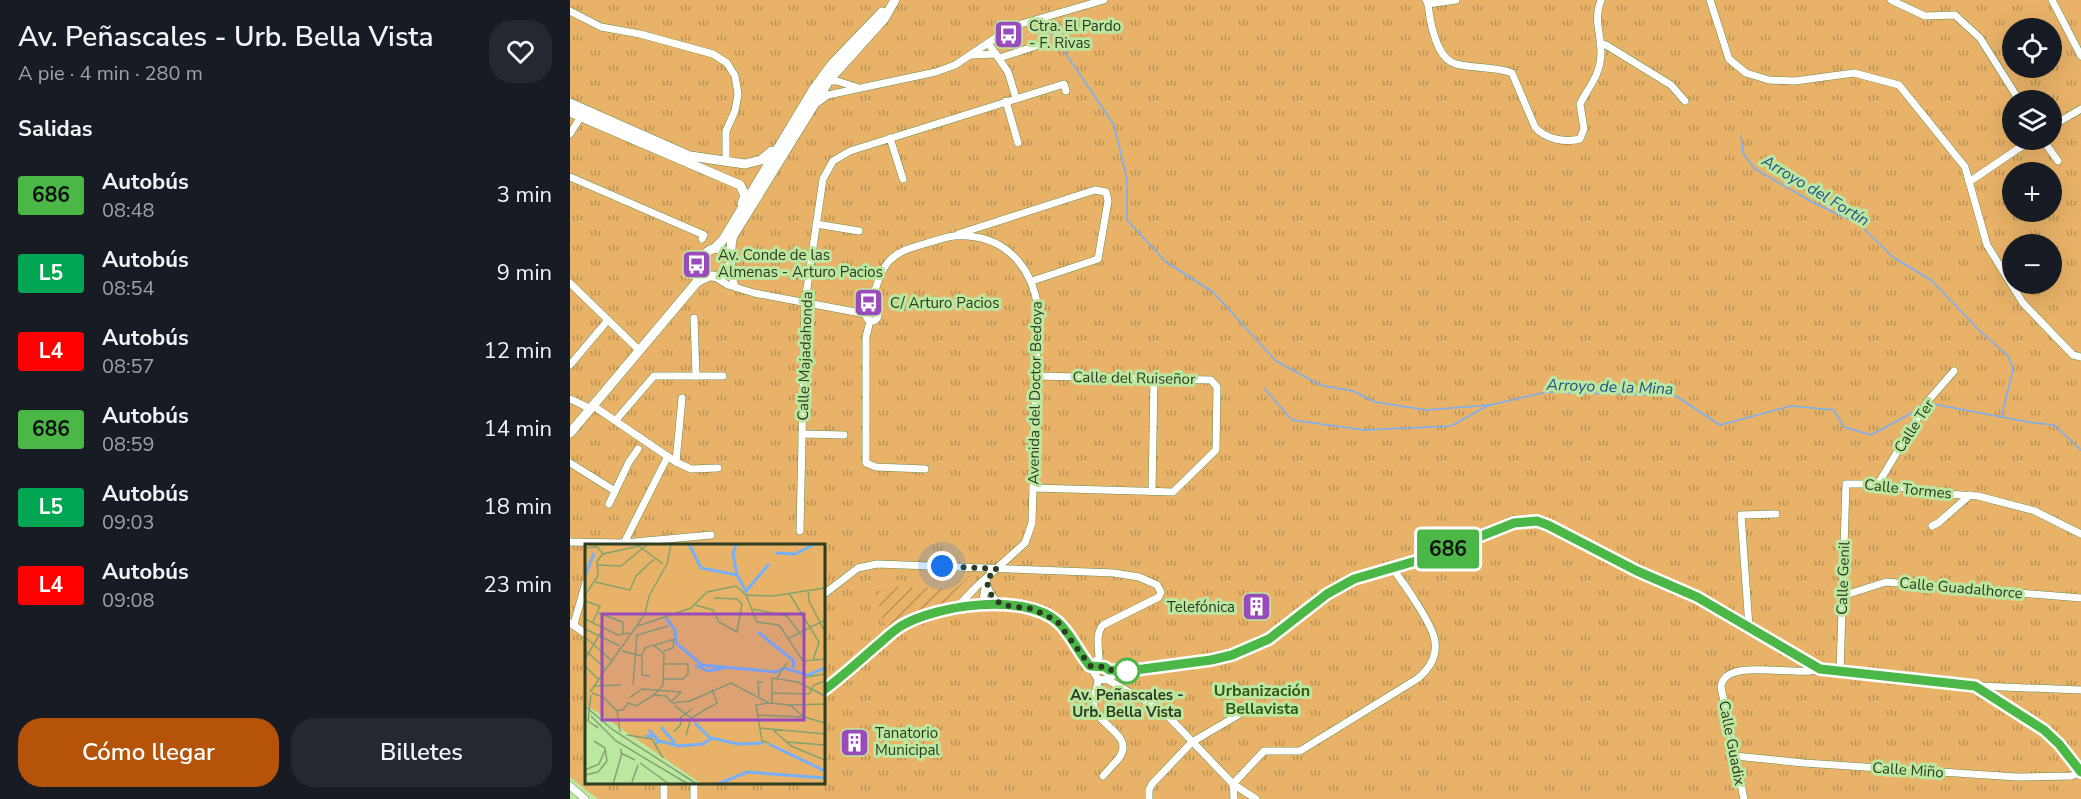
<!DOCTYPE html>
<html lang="es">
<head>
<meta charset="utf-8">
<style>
	body { margin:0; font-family:"Nunito Sans",sans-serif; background:#242831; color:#f1f3f6; height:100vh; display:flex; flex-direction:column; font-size:22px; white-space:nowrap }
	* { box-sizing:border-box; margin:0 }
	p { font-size:20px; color:#9ea1a6 }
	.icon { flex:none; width:33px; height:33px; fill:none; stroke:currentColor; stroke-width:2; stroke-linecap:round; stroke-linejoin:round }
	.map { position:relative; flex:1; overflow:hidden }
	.drawer { display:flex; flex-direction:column; background:#171b24; width:570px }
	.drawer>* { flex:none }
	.badge { padding:0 12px; border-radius:4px; font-size:21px; line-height:39px }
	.controls { position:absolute; left:1432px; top:18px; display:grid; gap:12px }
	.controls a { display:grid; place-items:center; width:60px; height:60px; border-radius:50%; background:#171b24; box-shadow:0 6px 24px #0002; font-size:30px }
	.you { position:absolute; width:30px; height:30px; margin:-15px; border:4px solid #fff; border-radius:50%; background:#1a73e8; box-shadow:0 0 0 9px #1a73e833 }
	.map>.badge { position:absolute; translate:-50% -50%; box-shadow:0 0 0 3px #fff }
	h2 { padding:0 18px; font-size:22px; line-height:54px }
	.round { display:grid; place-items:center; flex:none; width:63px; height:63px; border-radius:24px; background:#242831 }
	.headline { display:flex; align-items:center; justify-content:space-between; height:102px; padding:0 18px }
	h1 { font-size:28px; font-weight:600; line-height:45px }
	.primary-button { display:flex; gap:12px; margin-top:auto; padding:12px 18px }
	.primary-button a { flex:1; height:69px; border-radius:24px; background:#b45309; color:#fff; font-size:24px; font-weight:600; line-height:69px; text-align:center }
	.primary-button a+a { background:#242831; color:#f1f3f6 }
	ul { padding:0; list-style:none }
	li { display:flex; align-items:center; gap:18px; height:78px; padding:0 18px }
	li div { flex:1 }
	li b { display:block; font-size:22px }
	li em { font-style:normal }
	li .badge { min-width:66px; font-weight:700; text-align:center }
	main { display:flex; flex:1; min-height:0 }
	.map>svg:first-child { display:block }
	.park { fill:url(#park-tufts); fill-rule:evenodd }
	.garden { fill:url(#garden-furrows) }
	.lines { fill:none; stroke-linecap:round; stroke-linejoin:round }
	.stream { stroke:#75b0f9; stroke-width:1.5 }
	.street-casing { stroke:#688f4e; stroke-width:8 }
	.secondary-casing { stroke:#688f4e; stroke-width:10 }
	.street { stroke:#fff; stroke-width:7 }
	.secondary { stroke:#fff; stroke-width:9 }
	.line-casing { stroke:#fff; stroke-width:14 }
	.line { stroke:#4ab747; stroke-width:9 }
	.walk { stroke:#2b3c20; stroke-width:6; stroke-dasharray:0 10.8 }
	.stop-dot { fill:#fff; stroke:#4ab747; stroke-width:3 }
	.labels { text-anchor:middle; stroke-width:6; stroke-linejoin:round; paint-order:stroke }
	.poi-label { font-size:15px; fill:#2b3c20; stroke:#bce7a1; text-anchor:start }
	.street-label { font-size:15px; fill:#2b3c20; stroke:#bce7a1 }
	.stop-label { font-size:15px; font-weight:bold; fill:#2b3c20; stroke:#bce7a1 }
	.water-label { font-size:16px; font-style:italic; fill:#1f528b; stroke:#bce7a1 }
	.neighbourhood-label { font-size:16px; font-weight:bold; fill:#335816; stroke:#bce7a1 }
	.inset-river { fill:none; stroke:#75b0f9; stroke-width:3 }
	.inset-road { fill:none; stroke:#82a36d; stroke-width:1.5 }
	.view { fill:#994bbc; fill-opacity:0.15; stroke:#994bbc; stroke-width:3 }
	.inset-edge { fill:none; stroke:#2b3c20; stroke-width:3 }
</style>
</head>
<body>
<main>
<section class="drawer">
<div class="headline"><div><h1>Av. Peñascales - Urb. Bella Vista</h1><p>A pie · 4 min · 280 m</p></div><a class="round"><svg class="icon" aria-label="heart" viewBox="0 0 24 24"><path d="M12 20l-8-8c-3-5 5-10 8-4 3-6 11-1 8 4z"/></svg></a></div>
<h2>Salidas</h2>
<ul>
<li><span class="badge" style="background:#4ab747;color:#111">686</span><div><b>Autobús</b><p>08:48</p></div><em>3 min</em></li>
<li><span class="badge" style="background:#00a651;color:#fff">L5</span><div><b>Autobús</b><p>08:54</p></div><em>9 min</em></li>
<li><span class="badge" style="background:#f00;color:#fff">L4</span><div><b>Autobús</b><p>08:57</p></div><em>12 min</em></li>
<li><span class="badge" style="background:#4ab747;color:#111">686</span><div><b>Autobús</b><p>08:59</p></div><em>14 min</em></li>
<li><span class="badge" style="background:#00a651;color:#fff">L5</span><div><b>Autobús</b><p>09:03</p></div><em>18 min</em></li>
<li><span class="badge" style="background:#f00;color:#fff">L4</span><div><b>Autobús</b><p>09:08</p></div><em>23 min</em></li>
</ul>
<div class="primary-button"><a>Cómo llegar</a><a>Billetes</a></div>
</section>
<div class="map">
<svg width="1511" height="799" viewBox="0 0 1511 799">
	<defs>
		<pattern id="park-tufts" width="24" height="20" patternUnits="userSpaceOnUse" patternTransform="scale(1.5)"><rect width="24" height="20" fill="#e8b268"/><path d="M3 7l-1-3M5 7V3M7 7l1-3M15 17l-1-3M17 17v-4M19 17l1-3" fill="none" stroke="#bc9255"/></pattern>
		<pattern id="garden-furrows" width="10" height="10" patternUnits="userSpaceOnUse" patternTransform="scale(1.5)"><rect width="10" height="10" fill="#e8b268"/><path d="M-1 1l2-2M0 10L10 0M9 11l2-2" fill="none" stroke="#bc9255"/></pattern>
	</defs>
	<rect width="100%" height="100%" fill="#bce7a1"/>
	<path class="park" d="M 0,0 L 1511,0 L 1511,799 L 28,799 L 0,777 ZM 1443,28 L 1482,28 L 1482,68 L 1443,68 ZM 1443,100 L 1482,100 L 1482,140 L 1443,140 ZM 1443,172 L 1482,172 L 1482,212 L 1443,212 ZM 1443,244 L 1482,244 L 1482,284 L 1443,284 ZM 16,546 L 254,546 L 254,782 L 16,782 Z"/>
	<path class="garden" d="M 405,572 L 408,572 L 404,577 L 407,580 L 386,602 L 333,620 L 316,631 L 305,592 L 322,587 L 385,589 Z"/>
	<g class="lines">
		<g class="stream">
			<path d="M 479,29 L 544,125 L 557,179 L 557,220 L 596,262 L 643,292 L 706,361 L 750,385 L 783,391 L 805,402 L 856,410 L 920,405 L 977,392 L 1106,396 L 1150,425 L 1221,406 L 1264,410 L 1274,427 L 1301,435 L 1349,409"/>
			<path d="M 1171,135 L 1173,153 L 1185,169 L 1244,203 L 1289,224 L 1324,258 L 1361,280 L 1410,331 L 1438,356 L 1443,369 L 1432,415"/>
			<path d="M 694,388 L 722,420 L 794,430 L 881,426 L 919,405"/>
			<path d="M 1359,405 L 1363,404 L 1458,422 L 1484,425 L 1511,450"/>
		</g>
		<defs>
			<g id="street">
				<path d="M 856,0 L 858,4 C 860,21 866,59 886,64 C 905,69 924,66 942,73 L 965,127 C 975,139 995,143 1010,139 L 1014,129 L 1010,104 C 1019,86 1031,75 1031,52 C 1031,32 1023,20 1031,0"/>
				<path d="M 1140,0 L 1159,59 L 1176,73 L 1199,80 L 1225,81 L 1284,73 L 1329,85 L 1395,167 L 1417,245 L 1453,303 L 1503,355 L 1511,357"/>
				<path d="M 1321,0 L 1355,16 L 1385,15 L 1410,38 L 1449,100"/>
				<path d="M 1482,0 L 1511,56"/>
				<path d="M 858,4 L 886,0"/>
				<path d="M 0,11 L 31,27 L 70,34 L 143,54 L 157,63 L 165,76 L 168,94 L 165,111 L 156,131 L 156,161"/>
				<path d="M 418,43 L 438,72 L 446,98"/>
				<path d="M 1030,44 L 1036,45 L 1101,85 L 1115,101"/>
				<path d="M 402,55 L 426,54"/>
				<path d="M 429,58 L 469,45"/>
				<path d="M 257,81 L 267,81 L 286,87"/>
				<path d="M 436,101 L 448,143"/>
				<path d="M 247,103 L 258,95 L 366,72 L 385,65 L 433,33 L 451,24 L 534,0"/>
				<path d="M 1482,126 L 1511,109"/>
				<path d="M 0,134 L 10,118"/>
				<path d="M 320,138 L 333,179"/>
				<path d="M 1473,140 L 1488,161"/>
				<path d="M 0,177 L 134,235 L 132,239"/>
				<path d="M 1399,182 L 1461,140"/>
				<path d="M 246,224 L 289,231"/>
				<path d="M 388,234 L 525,190 L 536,192 L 538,201 L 528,259 L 462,281"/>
				<path d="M 160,269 L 165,287"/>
				<path d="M 145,277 L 158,285 L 184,293 L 296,314"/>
				<path d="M 0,283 L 69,350"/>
				<circle cx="302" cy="315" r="6"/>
				<path d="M 298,311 C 305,294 308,273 320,260 C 330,250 344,247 357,243 C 366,241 375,237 384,236 C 432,233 461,263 468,308 L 462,523 L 455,543 L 406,587 L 388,606"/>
				<path d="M 124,318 L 126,376"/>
				<path d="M 300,321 L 296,337 L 296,463 L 306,467 L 355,469"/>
				<path d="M 0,365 L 38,320"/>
				<path d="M 0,399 L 19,408"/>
				<path d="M 22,405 L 106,462 L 121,469 L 148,468"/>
				<path d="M 46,420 L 84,376 L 153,376"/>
				<path d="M 232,434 L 274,435"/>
				<path d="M 106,462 L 112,398"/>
				<path d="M 0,463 L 45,491"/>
				<path d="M 1308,484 L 1357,402 L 1384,371"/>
				<path d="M 463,488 L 603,492 L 646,450 L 647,387 L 641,380 L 466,376"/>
				<path d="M 582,491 L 584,379"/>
				<path d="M 39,504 L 59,462 L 68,449"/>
				<path d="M 1362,526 L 1368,523 L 1400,495"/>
				<path d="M 230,531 L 235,302 L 253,179 L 263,161 L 280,151 L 494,84 L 496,91"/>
				<path d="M 0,542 L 54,543 L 141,535"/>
				<path d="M 54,543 L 98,456"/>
				<path d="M 416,580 C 418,592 422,597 431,605"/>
				<path d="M 254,594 L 288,568 L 307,564 L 544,573 L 569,577 L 587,585 L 591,592 L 589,597 L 533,625 C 525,634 529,648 529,659 L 523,662 L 516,661"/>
				<path d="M 1272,596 L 1316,582 L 1511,598"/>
				<path d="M 412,606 L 416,582"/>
				<path d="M 0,623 L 16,634"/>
				<path d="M 4,624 L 16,582"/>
				<path d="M 1179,627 L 1171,515 L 1206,514"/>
				<path d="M 520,666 L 535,667 L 539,670 L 557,671 L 641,660 L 662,655 L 699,639 L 757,594 L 784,579 L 856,558 L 944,523 L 967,521 L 979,525 L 1067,571 L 1127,597 L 1250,669 L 1405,686 L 1474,730 L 1489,744 L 1511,772"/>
				<path d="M 1270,672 L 1276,484 L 1308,484 L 1376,494 L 1408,496 L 1465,511 L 1511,534"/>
				<path d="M 528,679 C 528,688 522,698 524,707 C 529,726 565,736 549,758 C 544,764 538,770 533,776"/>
				<path d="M 536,679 L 593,711 L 663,784 L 686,799"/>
				<path d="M 1408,686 L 1511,690"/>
				<path d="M 254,690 L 331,626 L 388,606 L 445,605 L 463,609 L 476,614 L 487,621 L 498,633 L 528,679 L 534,680 L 549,673"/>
				<path d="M 1165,756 L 1234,763 L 1447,777 L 1501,776 L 1511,772"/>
				<path d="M 0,786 L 15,799"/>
				<path d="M 94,799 L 94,782"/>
				<path d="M 124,799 L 124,782"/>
				<path d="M 579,799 L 579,790 L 582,784 L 622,742 L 675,711"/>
				<path d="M 664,799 L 663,784 L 694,751 L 730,751 L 847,679 C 858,670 867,657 865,642 C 864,626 833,582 822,568"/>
				<path d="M 1174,799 L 1151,687 C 1154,656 1228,678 1250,669"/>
			</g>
			<g id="secondary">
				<path d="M 0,103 L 120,156 L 175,164 L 191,160 L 202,151"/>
				<path d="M 0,112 L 170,185 L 175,195 L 172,204"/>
				<path d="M 145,248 L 153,240 L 243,90 L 262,64 L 312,12"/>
				<path d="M 127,282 C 130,267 130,248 149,248 L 160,255"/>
				<path d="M 0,433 L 127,282 C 130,281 136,277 140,276 C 145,276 149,278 154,275 C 165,269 158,249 163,236 L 260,79 L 314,19 L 325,0"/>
			</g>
		</defs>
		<use href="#street" class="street-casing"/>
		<use href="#secondary" class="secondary-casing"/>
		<use href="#street" class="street"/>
		<use href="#secondary" class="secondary"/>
	</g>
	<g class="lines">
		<defs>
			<path id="line" d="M 254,690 C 273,676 291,659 310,643 C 316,638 323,631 331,626 C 366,605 455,592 488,622 C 501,634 508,652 520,666 L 535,667 L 539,670 L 558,671 L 641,660 L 662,655 L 699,639 L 757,594 L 784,579 L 856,558 L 944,523 L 967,521 L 978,525 L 1067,571 L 1127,597 L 1250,669 L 1405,686 L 1474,730 L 1489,744 L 1511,772"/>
		</defs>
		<use href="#line" class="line-casing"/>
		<use href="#line" class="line"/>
		<path class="walk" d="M 372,566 L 427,569 L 416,580 L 422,597 L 432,605 L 463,609 L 487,621 L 520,666 L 535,667 L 539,670 L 557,671"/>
	</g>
	<defs>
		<symbol id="bus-square" viewBox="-11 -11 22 22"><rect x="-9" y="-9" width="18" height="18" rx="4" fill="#994bbc" stroke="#bce7a1"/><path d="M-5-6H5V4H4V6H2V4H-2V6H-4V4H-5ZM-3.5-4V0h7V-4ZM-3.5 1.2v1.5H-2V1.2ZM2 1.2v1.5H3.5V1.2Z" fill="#fff"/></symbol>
		<symbol id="building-square" viewBox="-11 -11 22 22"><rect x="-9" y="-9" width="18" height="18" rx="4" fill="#994bbc" stroke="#bce7a1"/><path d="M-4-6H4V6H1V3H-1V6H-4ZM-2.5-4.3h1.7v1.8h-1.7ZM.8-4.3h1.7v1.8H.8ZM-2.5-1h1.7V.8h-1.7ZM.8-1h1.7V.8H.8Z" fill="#fff"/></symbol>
	</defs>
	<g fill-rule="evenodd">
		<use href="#bus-square" x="422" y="18" width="33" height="33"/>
		<use href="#bus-square" x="110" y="248" width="33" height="33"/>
		<use href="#bus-square" x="282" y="286" width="33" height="33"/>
		<use href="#building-square" x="670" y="590" width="33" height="33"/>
		<use href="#building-square" x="268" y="726" width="33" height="33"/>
	</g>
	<circle class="stop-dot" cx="557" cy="671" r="12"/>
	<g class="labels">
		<g class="poi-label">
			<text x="459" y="31">Ctra. El Pardo<tspan x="459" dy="17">- F. Rivas</tspan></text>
			<text x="148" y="260">Av. Conde de las<tspan x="148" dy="17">Almenas - Arturo Pacios</tspan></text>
			<text x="320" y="308">C/ Arturo Pacios</text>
			<text x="665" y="612" text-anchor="end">Telefónica</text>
			<text x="305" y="738">Tanatorio<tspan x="305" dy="17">Municipal</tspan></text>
		</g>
		<g class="street-label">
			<text transform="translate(235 356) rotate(-88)" y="5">Calle Majadahonda</text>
			<text transform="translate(564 378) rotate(1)" y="5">Calle del Ruiseñor</text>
			<text transform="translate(465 393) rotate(-89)" y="5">Avenida del Doctor Bedoya</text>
			<text transform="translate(1344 426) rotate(-57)" y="5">Calle Ter</text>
			<text transform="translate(1338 489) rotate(6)" y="5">Calle Tormes</text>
			<text transform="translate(1273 578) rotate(-88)" y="5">Calle Genil</text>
			<text transform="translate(1391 588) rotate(5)" y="5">Calle Guadalhorce</text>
			<text transform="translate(1162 743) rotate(79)" y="5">Calle Guadix</text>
			<text transform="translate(1338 770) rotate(4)" y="5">Calle Miño</text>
		</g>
		<g class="stop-label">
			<text x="557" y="700">Av. Peñascales -<tspan x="557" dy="17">Urb. Bella Vista</tspan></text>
		</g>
		<g class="water-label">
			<text transform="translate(1246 190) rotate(31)" y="6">Arroyo del Fortín</text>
			<text transform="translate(1040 386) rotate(2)" y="6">Arroyo de la Mina</text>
		</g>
		<g class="neighbourhood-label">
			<text x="692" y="696">Urbanización<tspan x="692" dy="18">Bellavista</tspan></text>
		</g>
	</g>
	<g transform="translate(15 544)">
		<rect width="240" height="240" fill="#bce7a1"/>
		<path d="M 0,0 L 240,0 L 240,240 L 117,240 L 0,160 Z" fill="#e8b268"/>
		<path class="inset-river" d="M 104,0 L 116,24 L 152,31M 151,0 L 148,10 L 152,31 L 162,49M 191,9 L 210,10 L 230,0M 0,32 L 9,9M 162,46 L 184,20M 81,74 L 90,86 L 91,99 L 117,121 L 191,128 L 199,124 L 223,131 L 240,124M 173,88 L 209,117 L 208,124M 110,121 L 123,127 L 139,124M 110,179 L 125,194M 76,183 L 90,199M 64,186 L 74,197 L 94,202 L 118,200 L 127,194 L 153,200 L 179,199M 60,192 L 70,192 L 73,200M 184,200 L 240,227M 133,240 L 162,228 L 240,234"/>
		<path class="inset-road" d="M 0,4 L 12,3 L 18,10M 13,21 L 36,22 L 63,0M 10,38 L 45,46 L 51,32 L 69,15M 223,46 L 224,57 L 239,86M 204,49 L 234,98 L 228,116M 0,51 L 13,32 L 12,17 L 18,10 L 54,2 L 78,20M 161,51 L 188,52 L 240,44M 0,57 L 15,62 L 8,78M 110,61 L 128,66 L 134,78 L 152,88 L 157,60 L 152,55 L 129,54M 168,65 L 202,72 L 216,91M 13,69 L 38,78 L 38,91M 0,75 L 33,91 L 45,89M 53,82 L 106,64 L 122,48 L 151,42 L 161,51 L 172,78 L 194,81 L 218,117 L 240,115M 0,85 L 35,102M 0,93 L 26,116M 204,94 L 240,76M 70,101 L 89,95 L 88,104 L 79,107M 0,106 L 20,124M 34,107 L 60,70 L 64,52 L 82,20 L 86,0M 37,107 L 57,112M 57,111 L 60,104 L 68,101 L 79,109 L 78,141 L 69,151M 57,113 L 57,131 L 65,132M 0,115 L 18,85M 0,122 L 13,135M 221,133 L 240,130M 192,134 L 202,119M 79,135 L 98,135 L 103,130 L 103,120 L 80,120M 48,141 L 52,91 L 83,82M 10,142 L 36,141M 5,148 L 35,105M 7,149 L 18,153 L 32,167 L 35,188M 187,149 L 224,150 L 229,141 L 240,137M 6,151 L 3,177 L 13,184 L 10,181M 174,152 L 173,138 L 178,138M 44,154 L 57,145 L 96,148 L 86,158M 87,159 L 105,157 L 146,139 L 184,159 L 205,161 L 219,173 L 240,179M 183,159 L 171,161 L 177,197 L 184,199M 187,159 L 187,134 L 213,138 L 240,152M 89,161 L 111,178M 205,161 L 240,160M 0,162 L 28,186 L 112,240M 32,166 L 38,166 L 43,159 L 51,162 L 69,151 L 81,152 L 86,158M 173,171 L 219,173M 6,172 L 31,197 L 103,240M 175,184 L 240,190M 187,185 L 206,202 L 240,216M 89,188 L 96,180 L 95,174 L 107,165M 42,191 L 67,195 L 78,214M 101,191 L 106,174 L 132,159 L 127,145M 202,198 L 240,201M 36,205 L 36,209 L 50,216M 55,219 L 84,240M 0,226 L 14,220 L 20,206M 0,231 L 13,228 L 22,217 L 20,204 L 9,197M 47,238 L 53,221M 28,240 L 37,209"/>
		<path class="view" d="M 17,70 L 219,70 L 219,176 L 17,176 Z"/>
		<rect width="240" height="240" class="inset-edge"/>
	</g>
</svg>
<div class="controls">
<a><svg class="icon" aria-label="locate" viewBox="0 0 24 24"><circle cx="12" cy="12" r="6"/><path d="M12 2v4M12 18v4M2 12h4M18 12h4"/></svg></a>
<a><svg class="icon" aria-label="layers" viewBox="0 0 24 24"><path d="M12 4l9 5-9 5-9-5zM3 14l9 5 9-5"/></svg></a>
<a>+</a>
<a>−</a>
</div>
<div class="you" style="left:372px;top:566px"></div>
<b class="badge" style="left:878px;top:549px;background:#4ab747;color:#111">686</b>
</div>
</main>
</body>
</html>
